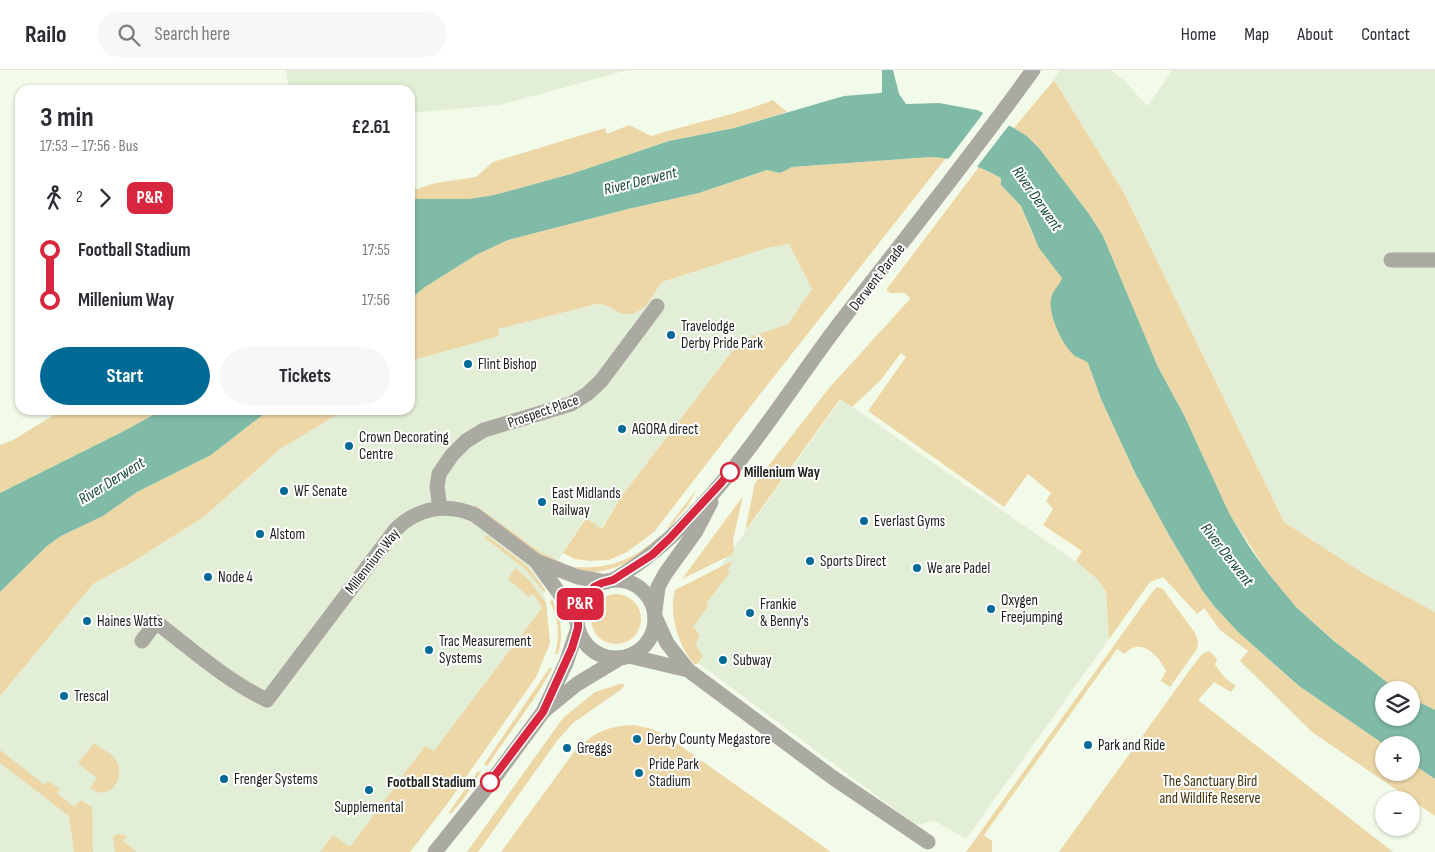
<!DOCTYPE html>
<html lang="en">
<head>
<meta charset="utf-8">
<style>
	body { margin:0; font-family:"Sofia Sans Condensed",sans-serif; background:#f7f7f7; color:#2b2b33; height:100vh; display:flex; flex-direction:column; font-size:19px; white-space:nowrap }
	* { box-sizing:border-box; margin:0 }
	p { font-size:16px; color:#7c7c81 }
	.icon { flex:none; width:28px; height:28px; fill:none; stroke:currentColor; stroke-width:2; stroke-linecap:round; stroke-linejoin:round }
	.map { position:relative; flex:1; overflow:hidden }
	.panel { position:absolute; left:15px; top:15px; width:400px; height:330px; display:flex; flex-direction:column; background:#fff; border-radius:15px; box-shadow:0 1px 4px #0004 }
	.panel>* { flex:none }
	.badge { padding:0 10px; border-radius:8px; font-size:18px; line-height:32px }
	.controls { position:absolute; left:1375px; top:611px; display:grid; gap:10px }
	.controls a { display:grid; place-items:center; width:45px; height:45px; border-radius:50%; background:#fff; box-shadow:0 1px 4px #0004; font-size:25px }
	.map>.badge { position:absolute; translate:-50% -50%; box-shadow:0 0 0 2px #fff }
	.legs { display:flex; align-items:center; gap:8px; height:55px; padding:0 25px; font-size:16px }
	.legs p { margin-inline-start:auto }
	.head { display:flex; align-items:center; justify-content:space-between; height:85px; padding:0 25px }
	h1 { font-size:28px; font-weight:700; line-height:38px }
	.cta { display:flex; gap:10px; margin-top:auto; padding:10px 25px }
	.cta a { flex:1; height:58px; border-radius:30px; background:#006a97; color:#fff; font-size:20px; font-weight:700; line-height:58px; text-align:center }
	.cta a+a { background:#f7f7f7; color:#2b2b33 }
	ul { padding:0 25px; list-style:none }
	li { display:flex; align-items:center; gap:18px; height:50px; font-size:19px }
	li i { display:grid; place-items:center; width:8px; height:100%; margin:0 6px; background:currentColor }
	li i::after { content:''; width:12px; height:12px; margin:-6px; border:4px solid; border-radius:50%; background:#fff }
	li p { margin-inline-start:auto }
	li:first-child i { background:linear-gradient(#0000 50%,currentColor 0) }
	li:last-child i { background:linear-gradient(currentColor 50%,#0000 0) }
	header { display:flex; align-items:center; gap:30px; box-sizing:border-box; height:70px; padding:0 25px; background:#fff; border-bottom:1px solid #e1e1e2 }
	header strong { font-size:24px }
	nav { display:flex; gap:28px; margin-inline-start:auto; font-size:18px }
	.search { width:350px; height:45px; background:#f7f7f7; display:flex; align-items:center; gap:12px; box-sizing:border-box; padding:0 18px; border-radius:28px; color:#7c7c81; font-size:19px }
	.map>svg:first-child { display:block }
	.built { fill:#e3eed6 }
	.green { fill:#eed7a7 }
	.water { fill:#80bba7 }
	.pier { fill:#f2fbe9 }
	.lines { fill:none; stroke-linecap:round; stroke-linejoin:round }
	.minor { stroke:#aaa9a2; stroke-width:15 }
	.line-1-casing { stroke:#fff; stroke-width:11 }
	.line-1 { stroke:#d7263d; stroke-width:8 }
	.poi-dot { fill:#006a97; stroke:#fff; stroke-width:2 }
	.stop-1-dot { fill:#fff; stroke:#d7263d; stroke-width:2.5 }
	.labels { text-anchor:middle; stroke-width:4; stroke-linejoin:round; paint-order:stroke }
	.street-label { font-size:15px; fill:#1b1e18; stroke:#fff }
	.poi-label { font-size:15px; fill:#1b1e18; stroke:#fff; text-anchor:start }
	.stop-label { font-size:15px; font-weight:bold; fill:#1b1e18; stroke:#fff; text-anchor:start }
	.park-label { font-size:15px; fill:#413009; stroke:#fff }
	.water-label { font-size:16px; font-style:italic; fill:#17483a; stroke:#fff }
</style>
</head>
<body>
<header>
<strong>Railo</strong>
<div class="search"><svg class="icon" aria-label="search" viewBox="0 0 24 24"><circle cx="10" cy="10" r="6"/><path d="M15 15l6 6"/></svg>Search here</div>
<nav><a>Home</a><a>Map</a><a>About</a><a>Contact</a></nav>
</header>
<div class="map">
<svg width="1435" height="782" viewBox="0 0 1435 782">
	<rect width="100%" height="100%" fill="#f2fbe9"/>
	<g class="built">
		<path d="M 286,0 L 628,0 L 500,35 L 410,43 L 410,20 L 289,20 Z"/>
		<path d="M 1060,0 L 1110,0 L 1125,11 L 1147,36 L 1173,0 L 1435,0 L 1435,542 L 1363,503 L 1284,452 L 1124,123 L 1054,10 Z"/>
		<path d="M 789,174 L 812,219 L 788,255 L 740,271 L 621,427 L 601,459 L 585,448 L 542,516 L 546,533 L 550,573 L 536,607 L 447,734 L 410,782 L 0,782 L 0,626 L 93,514 L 131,493 L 205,446 L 280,379 L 345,340 L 410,340 L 410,291 L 499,265 L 497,259 L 598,234 L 605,235 L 613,240 L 645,237 L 662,212 L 767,178 Z"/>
		<path d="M 841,329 L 1078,493 L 1098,510 L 1106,523 L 1109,569 L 966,769 L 935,751 L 916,755 L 690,587 L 676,558 Z"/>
	</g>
	<g class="green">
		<path d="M 1054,10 L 1124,123 L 1284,452 L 1363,503 L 1435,542 L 1435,640 L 1411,628 L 1411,620 L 1397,620 L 1345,580 L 1296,537 L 1268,503 L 1229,443 L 1184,345 L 1158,297 L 1103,166 L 1089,144 L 1039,78 L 1027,66 L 1014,58 Z"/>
		<path d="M 773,30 L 787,42 L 734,58 L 669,71 L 571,104 L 494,125 L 469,129 L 410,129 L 410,121 L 436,113 L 476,107 L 493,92 L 605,58 L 607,64 L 629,55 L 651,66 C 692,53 734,46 773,30 Z"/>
		<path d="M 931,87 L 946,88 L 761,323 L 654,462 L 627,482 L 609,490 L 590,491 L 575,489 L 563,483 L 586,448 L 602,459 L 621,427 L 740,271 L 788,254 L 812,219 L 789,174 L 767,178 L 662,212 L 645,237 L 633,244 L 622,244 L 605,235 L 597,234 L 498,259 L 499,266 L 410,291 L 410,229 L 425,217 L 476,185 L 508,170 L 628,139 L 699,123 L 768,100 L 780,103 L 792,97 Z"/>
		<path d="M 979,97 L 1001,108 L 1001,115 L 1021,136 L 1033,165 L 1062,208 L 1057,219 L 1077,288 L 1085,289 L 1088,293 L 1101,329 L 1135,403 L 1170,467 L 1202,520 L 1214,536 L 1238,562 L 1299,616 L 1385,675 L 1384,702 L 1411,702 L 1411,693 L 1435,709 L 1435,746 L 1312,662 L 1240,591 L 1248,581 L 1220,560 L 1204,538 L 1197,544 L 1163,507 L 1150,512 L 1109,569 L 1106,522 L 1098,510 L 1076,491 L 1082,481 L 1043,455 L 1053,439 L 1046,431 L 1051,423 L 1028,404 L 1004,437 L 868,341 L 906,287 L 901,283 L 880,311 L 852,337 L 840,329 L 745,461 L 755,413 L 829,318 L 910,229 L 905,223 L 891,223 L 886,220 Z"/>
		<path d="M 62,340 L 162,340 L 126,360 L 0,423 L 0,375 L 13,370 Z"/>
		<path d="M 269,340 L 345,340 L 280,379 L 205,446 L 131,493 L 93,514 L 0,626 L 0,522 L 47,476 L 61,466 L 103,446 L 137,422 L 211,385 Z"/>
		<path d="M 697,419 L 687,437 L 668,459 L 667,458 Z"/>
		<path d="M 743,426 L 733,470 L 734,481 L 731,485 L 682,509 Z"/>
		<path d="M 475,435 L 540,482 L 565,494 L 549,491 L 474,438 Z"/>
		<path d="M 486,465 L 526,495 L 546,521 L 544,522 L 525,499 L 484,467 Z"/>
		<path d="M 660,466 L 661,467 C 646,485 612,504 588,502 C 583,502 578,499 573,497 C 611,499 631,491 660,466 Z"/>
		<path d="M 730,492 L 732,493 L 727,500 L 730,502 L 706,534 L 708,536 L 693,557 L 700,565 L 696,573 L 699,581 L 703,586 L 697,594 L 694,594 C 679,577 668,543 675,520 Z"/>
		<path d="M 515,498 L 528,509 L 546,533 L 550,573 L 536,607 L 447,734 L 410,782 L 320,782 L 333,765 L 350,777 L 425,676 L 434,681 L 542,538 L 534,525 L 531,524 L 529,527 L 508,509 Z"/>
		<path d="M 1157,517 L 1163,519 L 1195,563 L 1198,571 L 1197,579 L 1170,617 L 1161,611 L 1166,601 C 1159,586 1140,566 1125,584 L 1117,579 L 984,765 L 992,771 L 992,782 L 966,782 L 1153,521 Z"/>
		<circle cx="616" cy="549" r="25"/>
		<path d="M 552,529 C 561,547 564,564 558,584 L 555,584 C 560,566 559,549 550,532 Z"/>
		<path d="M 1209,581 L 1217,589 L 1215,595 L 1226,609 L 1236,616 L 1231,622 L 1214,612 L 1198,630 L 1393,782 L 1059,782 L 1189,601 L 1202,584 Z"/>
		<path d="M 550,597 L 552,599 L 538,623 L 487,696 L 484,694 Z"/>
		<path d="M 620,614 L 624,614 L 623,618 L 573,653 L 557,671 L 478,782 L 467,782 L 563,648 L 595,622 Z"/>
		<path d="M 634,655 L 652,659 L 668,667 L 831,782 L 501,782 L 574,682 C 593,663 606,656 634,655 Z"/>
		<path d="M 94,673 C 100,678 111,683 116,690 C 123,701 118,719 105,722 C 99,724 95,721 90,718 L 97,708 L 78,693 Z"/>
		<path d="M 0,680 L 45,715 L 48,711 L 60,719 L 57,723 L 74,737 L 81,730 L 92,737 L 93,782 L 74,782 L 69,746 L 0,693 Z"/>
		<path d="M 478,701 L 481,702 L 465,727 L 451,744 L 449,742 Z"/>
		<path d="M 118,764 L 127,766 L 123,771 L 137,782 L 115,782 L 113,767 Z"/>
	</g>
	<g class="water">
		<path d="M 882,0 L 893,0 L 899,24 L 906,34 L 939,33 L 977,40 L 1014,58 L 1027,66 L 1039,78 L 1089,144 L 1103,166 L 1158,297 L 1184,345 L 1229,443 L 1250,478 L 1268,503 L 1296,537 L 1334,571 L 1397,620 L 1384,620 L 1384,648 L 1411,648 L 1411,628 L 1435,640 L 1435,709 L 1411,693 L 1411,675 L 1385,675 L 1299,616 L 1238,562 L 1214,536 L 1202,520 L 1170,467 L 1135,403 L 1101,329 L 1088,293 C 1084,289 1079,289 1075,286 C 1062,275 1048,245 1051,228 C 1053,220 1059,216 1062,208 L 1039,178 L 1021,136 L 1001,115 L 1001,108 C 980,96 955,88 931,87 L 792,97 L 780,103 L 767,100 L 699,123 L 628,139 L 508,170 L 476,185 L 425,217 L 410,229 L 410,129 L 469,129 L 494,125 L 571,104 L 669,71 L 734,58 L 844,26 L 881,23 L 882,22 Z"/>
		<path d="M 162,340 L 269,340 L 211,385 L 137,422 L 103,446 L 61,466 L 47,476 L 0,522 L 0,423 L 126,360 Z"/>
	</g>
	<path class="pier" d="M 985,41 L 1010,54 L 976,98 L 947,91 Z"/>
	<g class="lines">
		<g class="minor">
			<path d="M 1391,190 L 1435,190"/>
			<path d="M 440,438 L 437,417 L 439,404 L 452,385 L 466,371 L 484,360 L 571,334 L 587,324 L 601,311 L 657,236"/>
			<path d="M 536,491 L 578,507 L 606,512"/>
			<path d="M 613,510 C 706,457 772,343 836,258 C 902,172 970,88 1033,0"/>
			<circle cx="616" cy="549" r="39"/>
			<path d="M 655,541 L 658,517 L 665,504 L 696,461 L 711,432"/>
			<path d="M 655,547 L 667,573 L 688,600 L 832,707 L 928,772"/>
			<path d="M 142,571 L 156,552 C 191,579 227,611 267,630 L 396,459 C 418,438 447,432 475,445 L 536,491 L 567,534 L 577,551"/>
			<path d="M 629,586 L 688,600"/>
			<path d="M 545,640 L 577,614 L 620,588"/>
			<path d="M 435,782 L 495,707 L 543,642 L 566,593 L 578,558"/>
		</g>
	</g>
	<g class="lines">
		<defs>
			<path id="line-1" d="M 490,712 L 543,642 L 572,578 L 578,558 L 578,542 L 585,526 L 594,517 L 602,513 L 613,510 L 652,485 L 670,468 L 721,413 L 730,402"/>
		</defs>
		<use href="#line-1" class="line-1-casing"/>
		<use href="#line-1" class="line-1"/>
	</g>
	<g class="poi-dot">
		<circle cx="671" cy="265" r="5"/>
		<circle cx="468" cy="294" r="5"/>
		<circle cx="622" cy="359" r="5"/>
		<circle cx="349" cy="376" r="5"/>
		<circle cx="284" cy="421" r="5"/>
		<circle cx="542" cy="432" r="5"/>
		<circle cx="864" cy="451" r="5"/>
		<circle cx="260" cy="464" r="5"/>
		<circle cx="810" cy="491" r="5"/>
		<circle cx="917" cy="498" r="5"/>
		<circle cx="208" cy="507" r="5"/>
		<circle cx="991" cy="539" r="5"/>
		<circle cx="750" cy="543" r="5"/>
		<circle cx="87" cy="551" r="5"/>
		<circle cx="429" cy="580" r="5"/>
		<circle cx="723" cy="590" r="5"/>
		<circle cx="64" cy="626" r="5"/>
		<circle cx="637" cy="669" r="5"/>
		<circle cx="1088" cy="675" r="5"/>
		<circle cx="567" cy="678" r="5"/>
		<circle cx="639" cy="703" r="5"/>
		<circle cx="224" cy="709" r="5"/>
		<circle cx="369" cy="720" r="5"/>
	</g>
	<g class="stop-1-dot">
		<circle cx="730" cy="402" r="9"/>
		<circle cx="490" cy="712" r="9"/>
	</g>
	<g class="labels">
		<g class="street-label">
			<text transform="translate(877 207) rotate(-52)" y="5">Derwent Parade</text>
			<text transform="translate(543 341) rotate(-19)" y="5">Prospect Place</text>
			<text transform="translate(372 491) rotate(-52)" y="5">Millennium Way</text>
		</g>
		<g class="poi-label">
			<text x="681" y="261">Travelodge<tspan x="681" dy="17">Derby Pride Park</tspan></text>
			<text x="478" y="299">Flint Bishop</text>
			<text x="632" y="364">AGORA direct</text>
			<text x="359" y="372">Crown Decorating<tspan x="359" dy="17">Centre</tspan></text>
			<text x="294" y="426">WF Senate</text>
			<text x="552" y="428">East Midlands<tspan x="552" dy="17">Railway</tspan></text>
			<text x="874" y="456">Everlast Gyms</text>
			<text x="270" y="469">Alstom</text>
			<text x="820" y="496">Sports Direct</text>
			<text x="927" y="503">We are Padel</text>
			<text x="218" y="512">Node 4</text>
			<text x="1001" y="535">Oxygen<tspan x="1001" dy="17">Freejumping</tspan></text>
			<text x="760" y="539">Frankie<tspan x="760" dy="17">&amp; Benny's</tspan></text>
			<text x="97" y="556">Haines Watts</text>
			<text x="439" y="576">Trac Measurement<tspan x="439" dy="17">Systems</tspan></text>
			<text x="733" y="595">Subway</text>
			<text x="74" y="631">Trescal</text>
			<text x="647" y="674">Derby County Megastore</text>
			<text x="1098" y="680">Park and Ride</text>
			<text x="577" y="683">Greggs</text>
			<text x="649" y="699">Pride Park<tspan x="649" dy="17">Stadium</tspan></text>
			<text x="234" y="714">Frenger Systems</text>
			<text x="369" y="742" text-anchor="middle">Supplemental</text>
		</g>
		<g class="stop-label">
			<text x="744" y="407">Millenium Way</text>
			<text x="476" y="717" text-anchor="end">Football Stadium</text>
		</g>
		<g class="park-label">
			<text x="1210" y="716">The Sanctuary Bird<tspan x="1210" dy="17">and Wildlife Reserve</tspan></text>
		</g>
		<g class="water-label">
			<text transform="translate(640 110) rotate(-14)" y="6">River Derwent</text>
			<text transform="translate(1038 128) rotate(55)" y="6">River Derwent</text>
			<text transform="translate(111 410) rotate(-32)" y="6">River Derwent</text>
			<text transform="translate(1228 484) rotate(52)" y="6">River Derwent</text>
		</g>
	</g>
</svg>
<div class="controls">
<a><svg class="icon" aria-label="layers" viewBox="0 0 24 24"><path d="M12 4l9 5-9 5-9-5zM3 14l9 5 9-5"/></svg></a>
<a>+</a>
<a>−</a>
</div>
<b class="badge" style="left:580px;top:534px;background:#d7263d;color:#fff">P&amp;R</b>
<section class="panel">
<div class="head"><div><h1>3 min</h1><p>17:53 – 17:56 · Bus</p></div><b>£2.61</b></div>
<div class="legs"><svg class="icon" aria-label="walk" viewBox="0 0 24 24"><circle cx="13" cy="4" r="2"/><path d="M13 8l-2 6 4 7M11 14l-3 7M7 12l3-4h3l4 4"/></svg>2<svg class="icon" aria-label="forward" viewBox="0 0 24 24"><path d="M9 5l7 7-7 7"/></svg><b class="badge" style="background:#d7263d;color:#fff">P&amp;R</b></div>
<ul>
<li><i style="color:#d7263d"></i><b>Football Stadium</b><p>17:55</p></li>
<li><i style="color:#d7263d"></i><b>Millenium Way</b><p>17:56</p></li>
</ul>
<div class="cta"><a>Start</a><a>Tickets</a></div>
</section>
</div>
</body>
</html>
